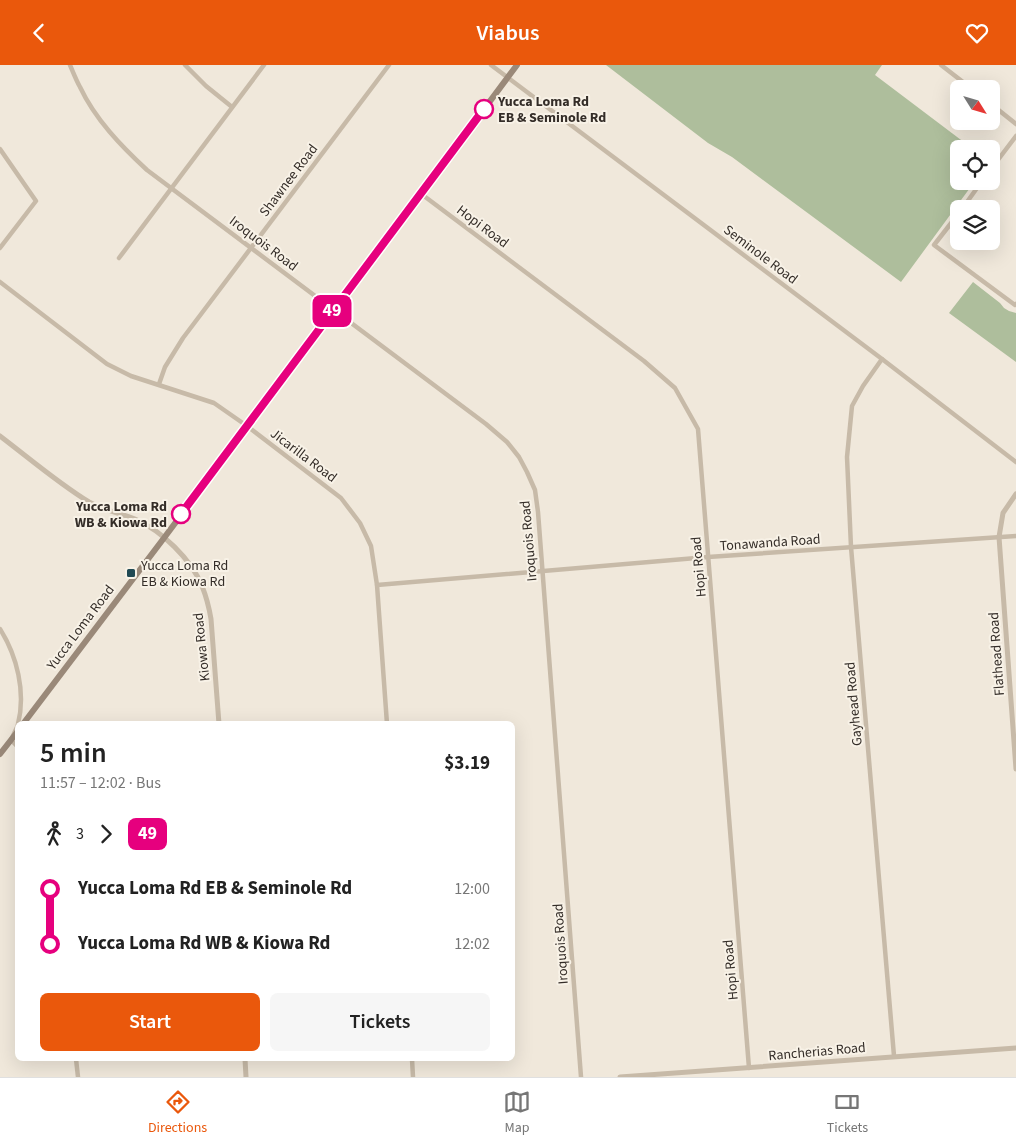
<!DOCTYPE html>
<html lang="en">
<head>
<meta charset="utf-8">
<style>
	body { margin:0; font-family:"Source Sans 3",sans-serif; background:#f6f6f6; color:#222; height:100vh; display:flex; flex-direction:column; font-size:19px; white-space:nowrap }
	* { box-sizing:border-box; margin:0 }
	p { font-size:16px; color:#767676 }
	.icon { flex:none; width:28px; height:28px; fill:none; stroke:currentColor; stroke-width:2; stroke-linecap:round; stroke-linejoin:round }
	.map { position:relative; flex:1; overflow:hidden }
	.details { position:absolute; left:15px; top:656px; width:500px; height:340px; display:flex; flex-direction:column; background:#fff; border-radius:8px; box-shadow:0 5px 20px #0002 }
	.details>* { flex:none }
	.badge { padding:0 10px; border-radius:8px; font-size:18px; line-height:32px }
	.needle { width:32px; rotate:127deg }
	.tools { position:absolute; left:950px; top:15px; display:grid; gap:10px }
	.tools a { display:grid; place-items:center; width:50px; height:50px; border-radius:8px; background:#fff; box-shadow:0 5px 20px #0002; font-size:25px }
	.map>.badge { position:absolute; translate:-50% -50%; box-shadow:0 0 0 2px #fff }
	.legs { display:flex; align-items:center; gap:8px; height:55px; padding:0 25px; font-size:16px }
	.legs p { margin-inline-start:auto }
	.overview { display:flex; align-items:center; justify-content:space-between; height:85px; padding:0 25px }
	h1 { font-size:28px; font-weight:600; line-height:38px }
	.primary-button { display:flex; gap:10px; margin-top:auto; padding:10px 25px }
	.primary-button a { flex:1; height:58px; border-radius:8px; background:#ea580c; color:#fff; font-size:20px; font-weight:600; line-height:58px; text-align:center }
	.primary-button a+a { background:#f6f6f6; color:#222 }
	ul { padding:0 25px; list-style:none }
	li { display:flex; align-items:center; gap:18px; height:55px; font-size:19px }
	li i { display:grid; place-items:center; width:8px; height:100%; margin:0 6px; background:currentColor }
	li i::after { content:''; width:12px; height:12px; margin:-6px; border:4px solid; border-radius:50%; background:#fff }
	li p { margin-inline-start:auto }
	li:first-child i { background:linear-gradient(#0000 50%,currentColor 0) }
	li:last-child i { background:linear-gradient(currentColor 50%,#0000 0) }
	header { display:flex; justify-content:space-between; align-items:center; height:65px; padding:0 25px; background:#ea580c; color:#fff; font-size:22px; font-weight:600 }
	.dock { display:flex; justify-content:space-around; align-items:center; height:70px; border-top:1px solid #e0e0e0; background:#fff; font-size:14px; color:#767676 }
	.dock a { display:grid; justify-items:center; gap:2px }
	.dock .current { color:#ea580c }
	.map>svg:first-child { display:block }
	.green { fill:#aebe9c }
	.lines { fill:none; stroke-linecap:round; stroke-linejoin:round }
	.minor { stroke:#c7baa8; stroke-width:4.5 }
	.tertiary { stroke:#c7baa8; stroke-width:5 }
	.secondary { stroke:#9a8979; stroke-width:6 }
	.line-1-casing { stroke:#fff; stroke-width:11 }
	.line-1 { stroke:#e6007e; stroke-width:8 }
	.stop-1-dot { fill:#fff; stroke:#e6007e; stroke-width:2.5 }
	.poi-dot { fill:#204953; stroke:#f8f2e7; stroke-width:2 }
	.labels { text-anchor:middle; stroke-width:4; stroke-linejoin:round; paint-order:stroke }
	.stop-label { font-size:14px; font-weight:bold; fill:#342d28; stroke:#f8f2e7; text-anchor:start }
	.street-label { font-size:14px; fill:#342d28; stroke:#f8f2e7 }
	.poi-label { font-size:14px; fill:#342d28; stroke:#f8f2e7; text-anchor:start }
</style>
</head>
<body>
<header><svg class="icon" aria-label="back" viewBox="0 0 24 24"><path d="M15 5l-7 7 7 7"/></svg>Viabus<svg class="icon" aria-label="heart" viewBox="0 0 24 24"><path d="M12 20l-8-8c-3-5 5-10 8-4 3-6 11-1 8 4z"/></svg></header>
<div class="map">
<svg width="1016" height="1012" viewBox="0 0 1016 1012">
	<rect width="100%" height="100%" fill="#f0e8db"/>
	<g class="green">
		<path d="M 606,0 L 882,0 L 875,10 L 973,84 L 959,84 L 959,116 L 975,116 L 901,217 L 732,92 L 708,78 Z"/>
		<path d="M 973,217 L 1000,238 L 1004,243 L 1009,246 L 1016,248 L 1016,297 L 949,248 Z"/>
	</g>
	<g class="lines">
		<g class="minor">
			<path d="M 70,0 C 73,7 76,15 80,22 C 95,54 121,81 147,105 L 486,359 L 507,377 L 519,392 L 527,407 L 535,425 L 538,447 L 581,1012"/>
			<path d="M 185,0 L 206,21 L 232,42"/>
			<path d="M 491,0 L 882,294 L 1016,397"/>
			<path d="M 941,0 L 972,24"/>
			<path d="M 991,39 L 1016,59"/>
			<path d="M 0,84 L 36,136 L 0,183"/>
			<path d="M 991,104 L 1016,71"/>
			<path d="M 420,128 L 644,296 L 675,323 L 698,364 L 749,1003"/>
			<path d="M 962,144 L 982,116"/>
			<path d="M 959,148 L 934,180 L 1015,240 L 1016,239"/>
			<path d="M 119,193 L 264,0"/>
			<path d="M 0,217 L 107,299 L 131,311 L 214,338 L 247,361 L 341,433 L 360,458 L 371,481 L 377,520 L 387,659"/>
			<path d="M 882,294 L 863,321 L 852,341 L 847,392 L 851,482 L 894,991"/>
			<path d="M 159,319 L 165,302 L 183,273 L 389,0"/>
			<path d="M 377,520 L 708,492 L 1016,471"/>
			<path d="M 0,564 C 17,591 26,627 18,659"/>
			<path d="M 18,660 L 11,675 L 18,682"/>
			<path d="M 76,994 L 78,1012"/>
			<path d="M 412,994 L 413,1012"/>
		</g>
		<g class="tertiary">
			<path d="M 0,371 C 29,393 58,418 89,437 C 103,445 120,448 135,454 C 162,466 191,494 202,521 C 206,531 209,542 211,554 L 219,659"/>
			<path d="M 1016,429 L 1003,448 L 999,472 L 1016,704"/>
			<path d="M 245,994 L 246,1012"/>
			<path d="M 620,1012 L 1016,983"/>
		</g>
		<g class="secondary">
			<path d="M 23,659 L 164,473 L 517,0"/>
			<path d="M 0,689 L 18,666"/>
		</g>
	</g>
	<g class="lines">
		<defs>
			<path id="line-1" d="M 181,449 L 484,44"/>
		</defs>
		<use href="#line-1" class="line-1-casing"/>
		<use href="#line-1" class="line-1"/>
	</g>
	<g class="stop-1-dot">
		<circle cx="484" cy="44" r="9"/>
		<circle cx="181" cy="449" r="9"/>
	</g>
	<rect class="poi-dot" x="126" y="503" width="10" height="10" rx="2.5"/>
	<g class="labels">
		<g class="stop-label">
			<text x="498" y="41">Yucca Loma Rd<tspan x="498" dy="16">EB &amp; Seminole Rd</tspan></text>
			<text x="167" y="446" text-anchor="end">Yucca Loma Rd<tspan x="167" dy="16">WB &amp; Kiowa Rd</tspan></text>
		</g>
		<g class="street-label">
			<text transform="translate(288 115) rotate(-53)" y="5">Shawnee Road</text>
			<text transform="translate(483 161) rotate(37)" y="5">Hopi Road</text>
			<text transform="translate(264 178) rotate(37)" y="5">Iroquois Road</text>
			<text transform="translate(761 189) rotate(37)" y="5">Seminole Road</text>
			<text transform="translate(304 390) rotate(37)" y="5">Jicarilla Road</text>
			<text transform="translate(528 476) rotate(-95)" y="5">Iroquois Road</text>
			<text transform="translate(770 477) rotate(-4)" y="5">Tonawanda Road</text>
			<text transform="translate(698 502) rotate(-95)" y="5">Hopi Road</text>
			<text transform="translate(80 562) rotate(-53)" y="5">Yucca Loma Road</text>
			<text transform="translate(201 582) rotate(-96)" y="5">Kiowa Road</text>
			<text transform="translate(996 589) rotate(-94)" y="5">Flathead Road</text>
			<text transform="translate(853 639) rotate(-95)" y="5">Gayhead Road</text>
			<text transform="translate(560 879) rotate(-94)" y="5">Iroquois Road</text>
			<text transform="translate(730 905) rotate(-95)" y="5">Hopi Road</text>
			<text transform="translate(817 986) rotate(-5)" y="5">Rancherias Road</text>
		</g>
		<g class="poi-label">
			<text x="141" y="505">Yucca Loma Rd<tspan x="141" dy="16">EB &amp; Kiowa Rd</tspan></text>
		</g>
	</g>
</svg>
<div class="tools">
<a><svg class="needle" viewBox="-14 -14 28 28"><path d="M0-13l5 13h-10z" fill="#e53935"/><path d="M0 13l5-13h-10z" fill="#767676"/></svg></a>
<a><svg class="icon" aria-label="locate" viewBox="0 0 24 24"><circle cx="12" cy="12" r="6"/><path d="M12 2v4M12 18v4M2 12h4M18 12h4"/></svg></a>
<a><svg class="icon" aria-label="layers" viewBox="0 0 24 24"><path d="M12 4l9 5-9 5-9-5zM3 14l9 5 9-5"/></svg></a>
</div>
<b class="badge" style="left:332px;top:246px;background:#e6007e;color:#fff">49</b>
<section class="details">
<div class="overview"><div><h1>5 min</h1><p>11:57 – 12:02 · Bus</p></div><b>$3.19</b></div>
<div class="legs"><svg class="icon" aria-label="walk" viewBox="0 0 24 24"><circle cx="13" cy="4" r="2"/><path d="M13 8l-2 6 4 7M11 14l-3 7M7 12l3-4h3l4 4"/></svg>3<svg class="icon" aria-label="forward" viewBox="0 0 24 24"><path d="M9 5l7 7-7 7"/></svg><b class="badge" style="background:#e6007e;color:#fff">49</b></div>
<ul>
<li><i style="color:#e6007e"></i><b>Yucca Loma Rd EB &amp; Seminole Rd</b><p>12:00</p></li>
<li><i style="color:#e6007e"></i><b>Yucca Loma Rd WB &amp; Kiowa Rd</b><p>12:02</p></li>
</ul>
<div class="primary-button"><a>Start</a><a>Tickets</a></div>
</section>
</div>
<nav class="dock">
<a class="current"><svg class="icon" aria-label="directions" viewBox="0 0 24 24"><path d="M12 3l9 9-9 9-9-9zM9 14v-3h6M13 9l2 2-2 2"/></svg>Directions</a>
<a><svg class="icon" aria-label="map" viewBox="0 0 24 24"><path d="M3 6l6-2 6 2 6-2v14l-6 2-6-2-6 2zM9 4v14M15 6v14"/></svg>Map</a>
<a><svg class="icon" aria-label="tickets" viewBox="0 0 24 24"><path d="M3 7h18v10H3zM15 7v10"/></svg>Tickets</a>
</nav>
</body>
</html>
